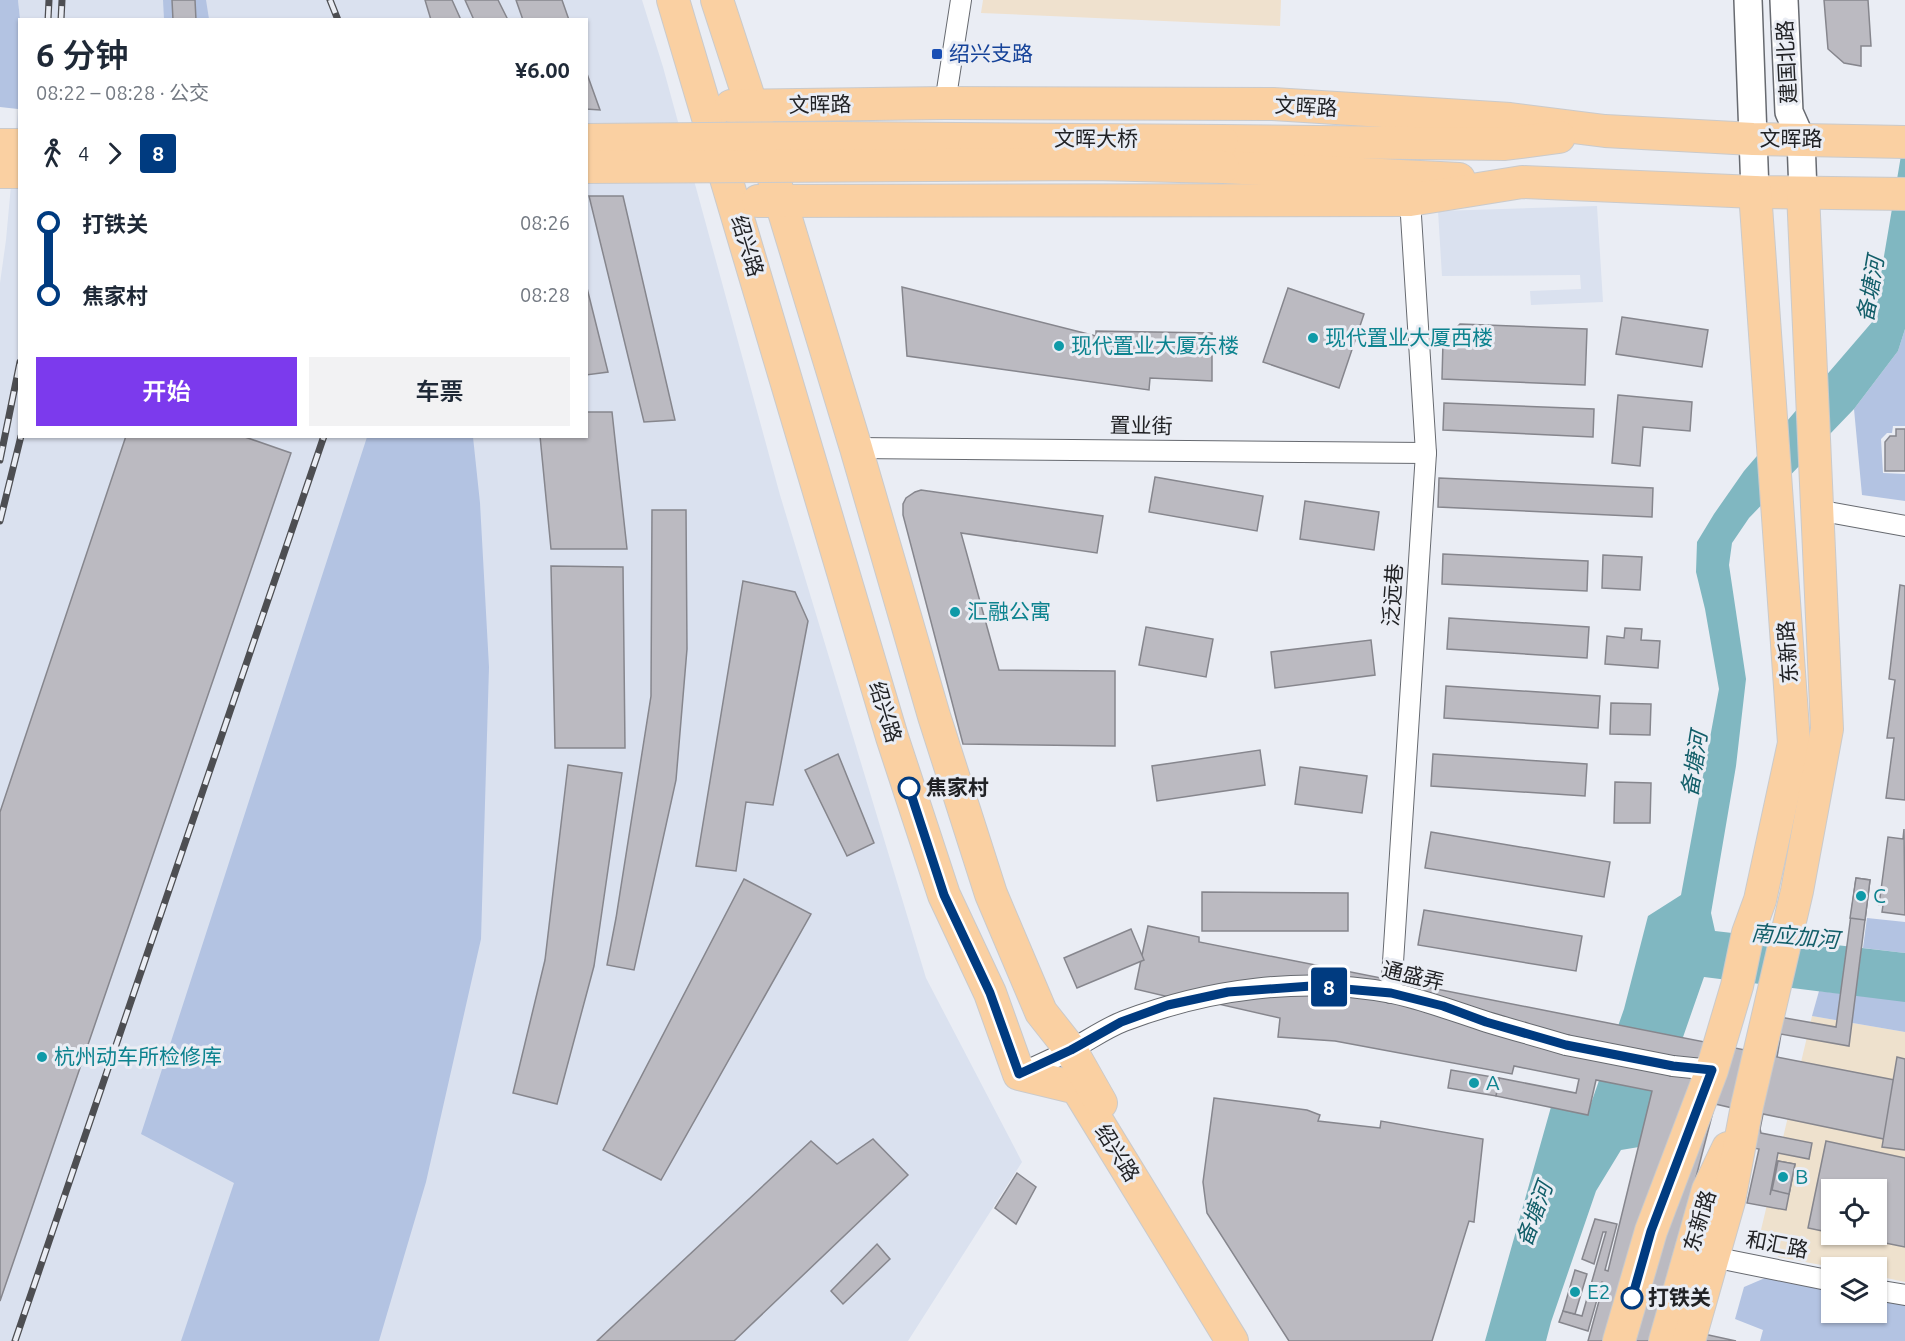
<!DOCTYPE html>
<html lang="zh">
<head>
<meta charset="utf-8">
<style>
	body { margin:0; font-family:Ubuntu,"Noto Sans SC",sans-serif; background:#f2f2f3; color:#1f2937; height:100vh; display:flex; flex-direction:column; font-size:22px; white-space:nowrap }
	* { box-sizing:border-box; margin:0 }
	p { font-size:20px; color:#747a83 }
	.icon { flex:none; width:33px; height:33px; fill:none; stroke:currentColor; stroke-width:2; stroke-linecap:round; stroke-linejoin:round }
	.map { position:relative; flex:1; overflow:hidden }
	.panel { position:absolute; left:18px; top:18px; width:570px; height:420px; display:flex; flex-direction:column; background:#fff; border-radius:0px; box-shadow:0 2px 4px #0004 }
	.panel>* { flex:none }
	.badge { padding:0 12px; border-radius:4px; font-size:21px; line-height:39px }
	.controls { position:absolute; left:1821px; top:1179px; display:grid; gap:12px }
	.controls a { display:grid; place-items:center; width:66px; height:66px; border-radius:0px; background:#fff; box-shadow:0 2px 4px #0004; font-size:30px }
	.map>.badge { position:absolute; translate:-50% -50%; box-shadow:0 0 0 3px #fff }
	.legs { display:flex; align-items:center; gap:9px; height:66px; padding:0 18px; font-size:20px }
	.legs p { margin-inline-start:auto }
	.head { display:flex; align-items:center; justify-content:space-between; height:102px; padding:0 18px }
	h1 { font-size:33px; font-weight:600; line-height:45px }
	.button { display:flex; gap:12px; margin-top:auto; padding:12px 18px }
	.button a { flex:1; height:69px; border-radius:0px; background:#7c3aed; color:#fff; font-size:24px; font-weight:600; line-height:69px; text-align:center }
	.button a+a { background:#f2f2f3; color:#1f2937 }
	ul { padding:0 18px; list-style:none }
	li { display:flex; align-items:center; gap:21px; height:72px; font-size:22px }
	li i { display:grid; place-items:center; width:9px; height:100%; margin:0 8px; background:currentColor }
	li i::after { content:''; width:15px; height:15px; margin:-8px; border:4px solid; border-radius:50%; background:#fff }
	li p { margin-inline-start:auto }
	li:first-child i { background:linear-gradient(#0000 50%,currentColor 0) }
	li:last-child i { background:linear-gradient(currentColor 50%,#0000 0) }
	.map>svg:first-child { display:block }
	.commercial { fill:#eee1cd; fill-rule:evenodd }
	.built { fill:#dae1ef }
	.education { fill:#efe1ce }
	.green { fill:#b3c3e2 }
	.water { fill:#80b7c1 }
	.building { fill:#bbbac1; stroke:#86868d; stroke-width:1.5 }
	.lines { fill:none; stroke-linecap:round; stroke-linejoin:round }
	.minor-casing { stroke:#676a70; stroke-width:22 }
	.secondary-casing { stroke:#676a70; stroke-width:30 }
	.primary-casing { stroke:#cacacb; stroke-width:34 }
	.minor { stroke:#fff; stroke-width:20 }
	.secondary { stroke:#fff; stroke-width:27 }
	.primary { stroke:#fad0a2; stroke-width:32 }
	.rail-casing { stroke:#4d4e52; stroke-width:7 }
	.rail { stroke:#eaedf4; stroke-width:4.5; stroke-dasharray:14; stroke-linecap:butt }
	.minor-bridge-casing { stroke:#676a70; stroke-width:22; stroke-linecap:butt }
	.primary-bridge-casing { stroke:#cacacb; stroke-width:34; stroke-linecap:butt }
	.minor-bridge { stroke:#fff; stroke-width:20 }
	.primary-bridge { stroke:#fad0a2; stroke-width:32 }
	.line-1-casing { stroke:#fff; stroke-width:14 }
	.line-1 { stroke:#003b80; stroke-width:9 }
	.transit-dot { fill:#1a4fb4; stroke:#eaedf4; stroke-width:2 }
	.culture-dot { fill:#0f9aa8; stroke:#eaedf4; stroke-width:2 }
	.stop-1-dot { fill:#fff; stroke:#003b80; stroke-width:3 }
	.labels { text-anchor:middle; stroke-width:6; stroke-linejoin:round; paint-order:stroke }
	.transit-label { font-size:21px; fill:#164399; stroke:#eaedf4; text-anchor:start }
	.street-label { font-size:21px; fill:#212225; stroke:#eaedf4 }
	.culture-label { font-size:21px; fill:#0d838f; stroke:#eaedf4; text-anchor:start }
	.stop-label { font-size:21px; font-weight:bold; fill:#212225; stroke:#eaedf4; text-anchor:start }
	.water-label { font-size:22px; font-style:italic; fill:#125e69; stroke:#eaedf4 }
</style>
</head>
<body>
<div class="map">
<svg width="1905" height="1341" viewBox="0 0 1905 1341">
	<rect width="100%" height="100%" fill="#eaedf4"/>
	<path class="commercial" d="M 1812,1016 L 1905,1032 L 1905,1282 L 1877,1276 L 1876,1268 L 1832,1267 L 1778,1257 L 1781,1239 L 1760,1234 ZM 1832,1190 L 1876,1190 L 1876,1234 L 1832,1234 Z"/>
	<g class="built">
		<path d="M 18,0 L 642,0 L 663,67 L 780,495 L 926,978 L 1022,1162 L 908,1341 L 0,1341 L 0,283 L 6,240 L 18,109 L 19,34 L 20,436 L 586,436 L 586,20 L 20,20 Z"/>
		<path d="M 1597,206 L 1603,302 L 1531,305 L 1530,291 L 1581,289 L 1580,275 L 1442,276 L 1438,211 Z"/>
	</g>
	<path class="education" d="M 983,0 L 1281,0 L 1280,26 L 981,13 Z"/>
	<g class="green">
		<path d="M 0,0 L 18,0 L 20,19 L 18,109 L 0,107 Z"/>
		<path d="M 163,0 L 206,0 L 209,19 L 164,19 Z"/>
		<path d="M 1905,329 L 1905,426 L 1893,426 L 1892,433 L 1887,433 L 1881,439 L 1883,473 L 1905,474 L 1905,501 L 1862,495 L 1854,409 L 1898,351 Z"/>
		<path d="M 367,437 L 473,437 L 480,503 L 489,667 L 481,939 L 426,1182 L 379,1341 L 181,1341 L 234,1183 L 141,1134 Z"/>
		<path d="M 1867,918 L 1905,922 L 1905,953 L 1863,948 Z"/>
		<path d="M 1819,991 L 1905,1001 L 1905,1032 L 1812,1016 Z"/>
		<path d="M 1765,1278 L 1831,1291 L 1832,1312 L 1876,1312 L 1877,1300 L 1905,1305 L 1905,1341 L 1760,1341 L 1763,1330 L 1735,1319 L 1744,1287 Z"/>
	</g>
	<path class="water" d="M 1905,132 L 1905,329 L 1898,351 L 1854,409 L 1749,518 L 1732,543 L 1729,565 L 1746,679 L 1736,766 L 1711,913 L 1715,931 L 1905,953 L 1905,1002 L 1704,977 L 1645,1146 L 1621,1150 L 1596,1191 L 1551,1322 L 1546,1341 L 1485,1341 L 1551,1107 L 1588,1112 L 1624,1009 L 1648,916 L 1681,895 L 1719,689 L 1705,609 L 1696,572 L 1697,542 L 1714,514 L 1744,471 L 1873,321 Z"/>
	<g class="building">
		<path d="M 172,0 L 195,0 L 196,20 L 173,20 Z"/>
		<path d="M 425,0 L 452,0 L 461,20 L 431,20 Z"/>
		<path d="M 465,0 L 498,0 L 508,20 L 474,20 Z"/>
		<path d="M 516,0 L 562,0 L 569,20 L 523,20 Z"/>
		<path d="M 1824,0 L 1868,0 L 1871,46 L 1861,46 L 1861,66 L 1844,63 L 1828,49 Z"/>
		<path d="M 586,71 L 600,110 L 586,109 Z"/>
		<path d="M 589,196 L 623,196 L 675,420 L 644,422 Z"/>
		<path d="M 586,284 L 608,372 L 586,375 Z"/>
		<path d="M 902,287 L 1096,336 L 1096,331 L 1212,333 L 1212,381 L 1150,378 L 1149,390 L 907,356 Z"/>
		<path d="M 1288,288 L 1364,314 L 1339,388 L 1263,362 Z"/>
		<path d="M 1622,317 L 1708,330 L 1702,367 L 1616,354 Z"/>
		<path d="M 1460,324 L 1587,329 L 1585,385 L 1442,379 L 1443,341 Z"/>
		<path d="M 1618,395 L 1692,402 L 1690,431 L 1643,427 L 1640,466 L 1612,463 Z"/>
		<path d="M 1444,403 L 1594,409 L 1593,437 L 1443,430 Z"/>
		<path d="M 586,412 L 612,412 L 627,549 L 551,549 L 540,436 L 586,436 Z"/>
		<path d="M 1896,429 L 1905,429 L 1905,471 L 1885,471 L 1885,442 L 1890,436 L 1896,436 Z"/>
		<path d="M 126,436 L 242,436 L 291,453 L 0,1301 L 0,812 Z"/>
		<path d="M 1155,477 L 1263,496 L 1257,531 L 1149,512 Z"/>
		<path d="M 1439,478 L 1653,488 L 1652,517 L 1438,507 Z"/>
		<path d="M 921,490 L 1103,516 L 1097,553 L 961,533 L 999,670 L 1115,671 L 1115,746 L 963,744 L 903,515 L 903,504 L 906,498 L 915,492 Z"/>
		<path d="M 1305,501 L 1379,512 L 1374,550 L 1300,539 Z"/>
		<path d="M 652,510 L 686,510 L 687,649 L 676,780 L 634,970 L 607,965 L 616,918 L 651,696 Z"/>
		<path d="M 1443,554 L 1588,561 L 1587,591 L 1442,584 Z"/>
		<path d="M 1603,555 L 1642,557 L 1640,590 L 1602,588 Z"/>
		<path d="M 551,566 L 623,567 L 625,748 L 555,748 Z"/>
		<path d="M 743,581 L 795,592 L 808,621 L 773,805 L 746,802 L 736,871 L 696,866 Z"/>
		<path d="M 1900,585 L 1905,586 L 1905,800 L 1886,798 L 1894,738 L 1887,738 L 1895,680 L 1889,679 Z"/>
		<path d="M 1449,618 L 1589,627 L 1587,658 L 1447,649 Z"/>
		<path d="M 1146,627 L 1213,639 L 1206,677 L 1139,665 Z"/>
		<path d="M 1625,628 L 1642,629 L 1641,640 L 1660,641 L 1658,668 L 1605,664 L 1607,636 L 1624,638 Z"/>
		<path d="M 1371,640 L 1375,675 L 1275,688 L 1271,652 Z"/>
		<path d="M 1446,686 L 1600,696 L 1598,728 L 1444,718 Z"/>
		<path d="M 1611,703 L 1651,704 L 1650,735 L 1610,734 Z"/>
		<path d="M 1260,750 L 1265,785 L 1157,801 L 1152,766 Z"/>
		<path d="M 838,754 L 874,843 L 847,856 L 805,770 Z"/>
		<path d="M 1433,754 L 1587,764 L 1585,796 L 1431,786 Z"/>
		<path d="M 568,765 L 622,773 L 594,966 L 557,1104 L 513,1093 L 545,960 Z"/>
		<path d="M 1300,767 L 1367,776 L 1362,813 L 1295,804 Z"/>
		<path d="M 1615,782 L 1651,783 L 1650,823 L 1614,823 Z"/>
		<path d="M 1904,829 L 1905,915 L 1882,912 L 1883,905 L 1879,905 L 1888,837 L 1903,839 Z"/>
		<path d="M 1431,832 L 1610,862 L 1604,897 L 1425,868 Z"/>
		<path d="M 1856,878 L 1870,880 L 1849,1046 L 1781,1034 L 1777,1057 L 1905,1082 L 1905,1132 L 1903,1143 L 1763,1114 L 1760,1129 L 1761,1133 L 1812,1143 L 1809,1159 L 1778,1153 L 1770,1195 L 1778,1161 L 1795,1164 L 1786,1210 L 1747,1203 L 1759,1149 L 1742,1146 L 1750,1112 L 1715,1104 L 1658,1324 L 1736,1341 L 1588,1341 L 1604,1283 L 1602,1282 L 1588,1331 L 1559,1322 L 1563,1311 L 1582,1316 L 1606,1232 L 1603,1232 L 1594,1264 L 1582,1259 L 1595,1219 L 1617,1224 L 1605,1270 L 1608,1271 L 1652,1091 L 1596,1080 L 1588,1115 L 1496,1096 L 1499,1078 L 1576,1093 L 1579,1079 L 1514,1066 L 1512,1074 L 1335,1041 L 1278,1037 L 1280,1018 L 1188,997 L 1186,1001 L 1135,989 L 1148,926 L 1199,937 L 1199,942 L 1765,1054 L 1780,1017 L 1836,1027 Z"/>
		<path d="M 1856,878 L 1870,880 L 1865,920 L 1850,918 Z"/>
		<path d="M 744,879 L 811,914 L 661,1180 L 603,1150 Z"/>
		<path d="M 1202,892 L 1348,893 L 1348,931 L 1202,931 Z"/>
		<path d="M 1424,910 L 1582,936 L 1576,971 L 1418,945 Z"/>
		<path d="M 1131,929 L 1144,960 L 1077,988 L 1064,958 Z"/>
		<path d="M 1897,1057 L 1905,1059 L 1905,1150 L 1882,1147 Z"/>
		<path d="M 1451,1070 L 1499,1078 L 1496,1096 L 1448,1088 Z"/>
		<path d="M 1214,1098 L 1307,1110 L 1320,1115 L 1318,1121 L 1380,1128 L 1381,1121 L 1483,1139 L 1474,1222 L 1469,1221 L 1432,1341 L 1289,1341 L 1207,1213 L 1203,1182 Z"/>
		<path d="M 873,1139 L 908,1175 L 734,1341 L 597,1341 L 811,1141 L 837,1164 Z"/>
		<path d="M 1826,1141 L 1905,1158 L 1905,1247 L 1841,1234 L 1876,1234 L 1876,1190 L 1832,1190 L 1832,1233 L 1808,1228 Z"/>
		<path d="M 1778,1161 L 1795,1164 L 1789,1194 L 1772,1190 Z"/>
		<path d="M 1017,1173 L 1036,1187 L 1016,1224 L 995,1208 Z"/>
		<path d="M 877,1244 L 890,1259 L 843,1304 L 831,1291 Z"/>
		<path d="M 1575,1270 L 1587,1274 L 1575,1314 L 1563,1311 Z"/>
	</g>
	<g class="lines">
		<defs>
			<g id="minor">
				<path d="M 945,103 L 961,0"/>
				<path d="M 856,448 L 1426,453"/>
				<path d="M 1817,510 L 1905,526"/>
				<path d="M 1391,993 L 1426,453 L 1410,200"/>
				<path d="M 1673,1066 L 1712,1070"/>
				<path d="M 1019,1074 C 1037,1066 1055,1058 1072,1049 C 1089,1040 1106,1028 1124,1021 C 1208,989 1303,976 1392,993 C 1425,1000 1456,1012 1487,1022 C 1513,1030 1540,1037 1566,1045"/>
				<path d="M 1713,1257 L 1832,1281"/>
				<path d="M 1876,1290 L 1905,1295"/>
			</g>
			<g id="secondary">
				<path d="M 1748,0 L 1755,192"/>
				<path d="M 1784,0 L 1789,112 L 1801,139 L 1803,193"/>
			</g>
			<g id="primary">
				<path d="M 673,0 L 892,737 L 944,895 L 990,993 L 1019,1074 L 1077,1088 L 1232,1341"/>
				<path d="M 717,0 L 752,107 L 856,448 L 934,716 L 991,894 L 1041,1012 L 1071,1050 L 1101,1103"/>
				<path d="M 731,106 L 945,103 L 1273,104 L 1510,119 L 1605,131 L 1753,139 L 1905,142"/>
				<path d="M 1222,141 L 1505,144 L 1559,137"/>
				<path d="M 0,145 L 20,145"/>
				<path d="M 1223,167 L 1459,179"/>
				<path d="M 0,172 L 20,172"/>
				<path d="M 758,201 L 1410,200 L 1522,182 L 1755,192 L 1905,194"/>
				<path d="M 1619,1341 L 1651,1231 L 1712,1070 L 1737,986 L 1748,933 L 1760,900 L 1794,743 L 1755,192"/>
				<path d="M 1665,1341 L 1708,1190 L 1728,1148"/>
				<path d="M 1689,1341 L 1729,1201 L 1747,1106 L 1797,891 L 1827,729 L 1803,193"/>
			</g>
		</defs>
		<use href="#minor" class="minor-casing"/>
		<use href="#secondary" class="secondary-casing"/>
		<use href="#primary" class="primary-casing"/>
		<use href="#minor" class="minor"/>
		<use href="#secondary" class="secondary"/>
		<use href="#primary" class="primary"/>
		<defs>
			<g id="rail">
				<path d="M 330,0 L 338,20"/>
				<path d="M 48,20 L 49,0"/>
				<path d="M 61,20 L 62,0"/>
				<path d="M 0,460 L 20,362"/>
				<path d="M 0,521 L 21,436"/>
				<path d="M 15,1341 L 324,436"/>
			</g>
		</defs>
		<use href="#rail" class="rail-casing"/>
		<use href="#rail" class="rail"/>
		<defs>
			<path id="minor-bridge" d="M 1566,1045 L 1673,1066"/>
			<g id="primary-bridge">
				<path d="M 586,140 L 838,138 L 1222,141"/>
				<path d="M 586,167 L 1092,164 L 1223,167"/>
			</g>
		</defs>
		<use href="#minor-bridge" class="minor-bridge-casing"/>
		<use href="#primary-bridge" class="primary-bridge-casing"/>
		<use href="#minor-bridge" class="minor-bridge"/>
		<use href="#primary-bridge" class="primary-bridge"/>
	</g>
	<g class="lines">
		<defs>
			<path id="line-1" d="M 909,788 L 944,895 L 990,993 L 1019,1074 L 1071,1050 L 1121,1022 L 1168,1005 L 1228,992 L 1311,986 L 1391,993 L 1443,1006 L 1486,1022 L 1566,1045 L 1673,1066 L 1712,1070 L 1651,1231 L 1632,1298"/>
		</defs>
		<use href="#line-1" class="line-1-casing"/>
		<use href="#line-1" class="line-1"/>
	</g>
	<rect class="transit-dot" x="931" y="48" width="12" height="12" rx="3"/>
	<g class="culture-dot">
		<circle cx="1313" cy="338" r="6"/>
		<circle cx="1059" cy="346" r="6"/>
		<circle cx="955" cy="612" r="6"/>
		<circle cx="1861" cy="896" r="6"/>
		<circle cx="42" cy="1057" r="6"/>
		<circle cx="1474" cy="1083" r="6"/>
		<circle cx="1783" cy="1177" r="6"/>
		<circle cx="1575" cy="1292" r="6"/>
	</g>
	<g class="stop-1-dot">
		<circle cx="909" cy="788" r="10"/>
		<circle cx="1632" cy="1298" r="10"/>
	</g>
	<g class="labels">
		<g class="transit-label">
			<text x="949" y="61">绍兴支路</text>
		</g>
		<g class="street-label">
			<text transform="translate(1787 62) rotate(-93)" y="7">建国北路</text>
			<text transform="translate(820 105) rotate(-1)" y="7">文晖路</text>
			<text transform="translate(1306 107) rotate(3)" y="7">文晖路</text>
			<text x="1096" y="146">文晖大桥</text>
			<text x="1791" y="146">文晖路</text>
			<text transform="translate(747 246) rotate(73)" y="7">绍兴路</text>
			<text transform="translate(1141 426) rotate(1)" y="7">置业街</text>
			<text transform="translate(1393 595) rotate(-86)" y="7">泛远巷</text>
			<text transform="translate(1788 652) rotate(-94)" y="7">东新路</text>
			<text transform="translate(885 712) rotate(73)" y="7">绍兴路</text>
			<text transform="translate(1413 976) rotate(13)" y="7">通盛弄</text>
			<text transform="translate(1117 1153) rotate(58)" y="7">绍兴路</text>
			<text transform="translate(1700 1221) rotate(-73)" y="7">东新路</text>
			<text transform="translate(1777 1245) rotate(11)" y="7">和汇路</text>
		</g>
		<g class="culture-label">
			<text x="1325" y="345">现代置业大厦西楼</text>
			<text x="1071" y="353">现代置业大厦东楼</text>
			<text x="967" y="619">汇融公寓</text>
			<text x="1873" y="903">C</text>
			<text x="54" y="1064">杭州动车所检修库</text>
			<text x="1486" y="1090">A</text>
			<text x="1795" y="1184">B</text>
			<text x="1587" y="1299">E2</text>
		</g>
		<g class="stop-label">
			<text x="926" y="795">焦家村</text>
			<text x="1648" y="1305">打铁关</text>
		</g>
		<g class="water-label">
			<text transform="translate(1870 289) rotate(-80)" y="8">备塘河</text>
			<text transform="translate(1694 764) rotate(-81)" y="8">备塘河</text>
			<text transform="translate(1795 936) rotate(5)" y="8">南应加河</text>
			<text transform="translate(1534 1214) rotate(-70)" y="8">备塘河</text>
		</g>
	</g>
</svg>
<div class="controls">
<a><svg class="icon" aria-label="locate" viewBox="0 0 24 24"><circle cx="12" cy="12" r="6"/><path d="M12 2v4M12 18v4M2 12h4M18 12h4"/></svg></a>
<a><svg class="icon" aria-label="layers" viewBox="0 0 24 24"><path d="M12 4l9 5-9 5-9-5zM3 14l9 5 9-5"/></svg></a>
</div>
<b class="badge" style="left:1329px;top:987px;background:#003b80;color:#fff">8</b>
<section class="panel">
<div class="head"><div><h1>6 分钟</h1><p>08:22 – 08:28 · 公交</p></div><b>¥6.00</b></div>
<div class="legs"><svg class="icon" aria-label="walk" viewBox="0 0 24 24"><circle cx="13" cy="4" r="2"/><path d="M13 8l-2 6 4 7M11 14l-3 7M7 12l3-4h3l4 4"/></svg>4<svg class="icon" aria-label="forward" viewBox="0 0 24 24"><path d="M9 5l7 7-7 7"/></svg><b class="badge" style="background:#003b80;color:#fff">8</b></div>
<ul>
<li><i style="color:#003b80"></i><b>打铁关</b><p>08:26</p></li>
<li><i style="color:#003b80"></i><b>焦家村</b><p>08:28</p></li>
</ul>
<div class="button"><a>开始</a><a>车票</a></div>
</section>
</div>
</body>
</html>
